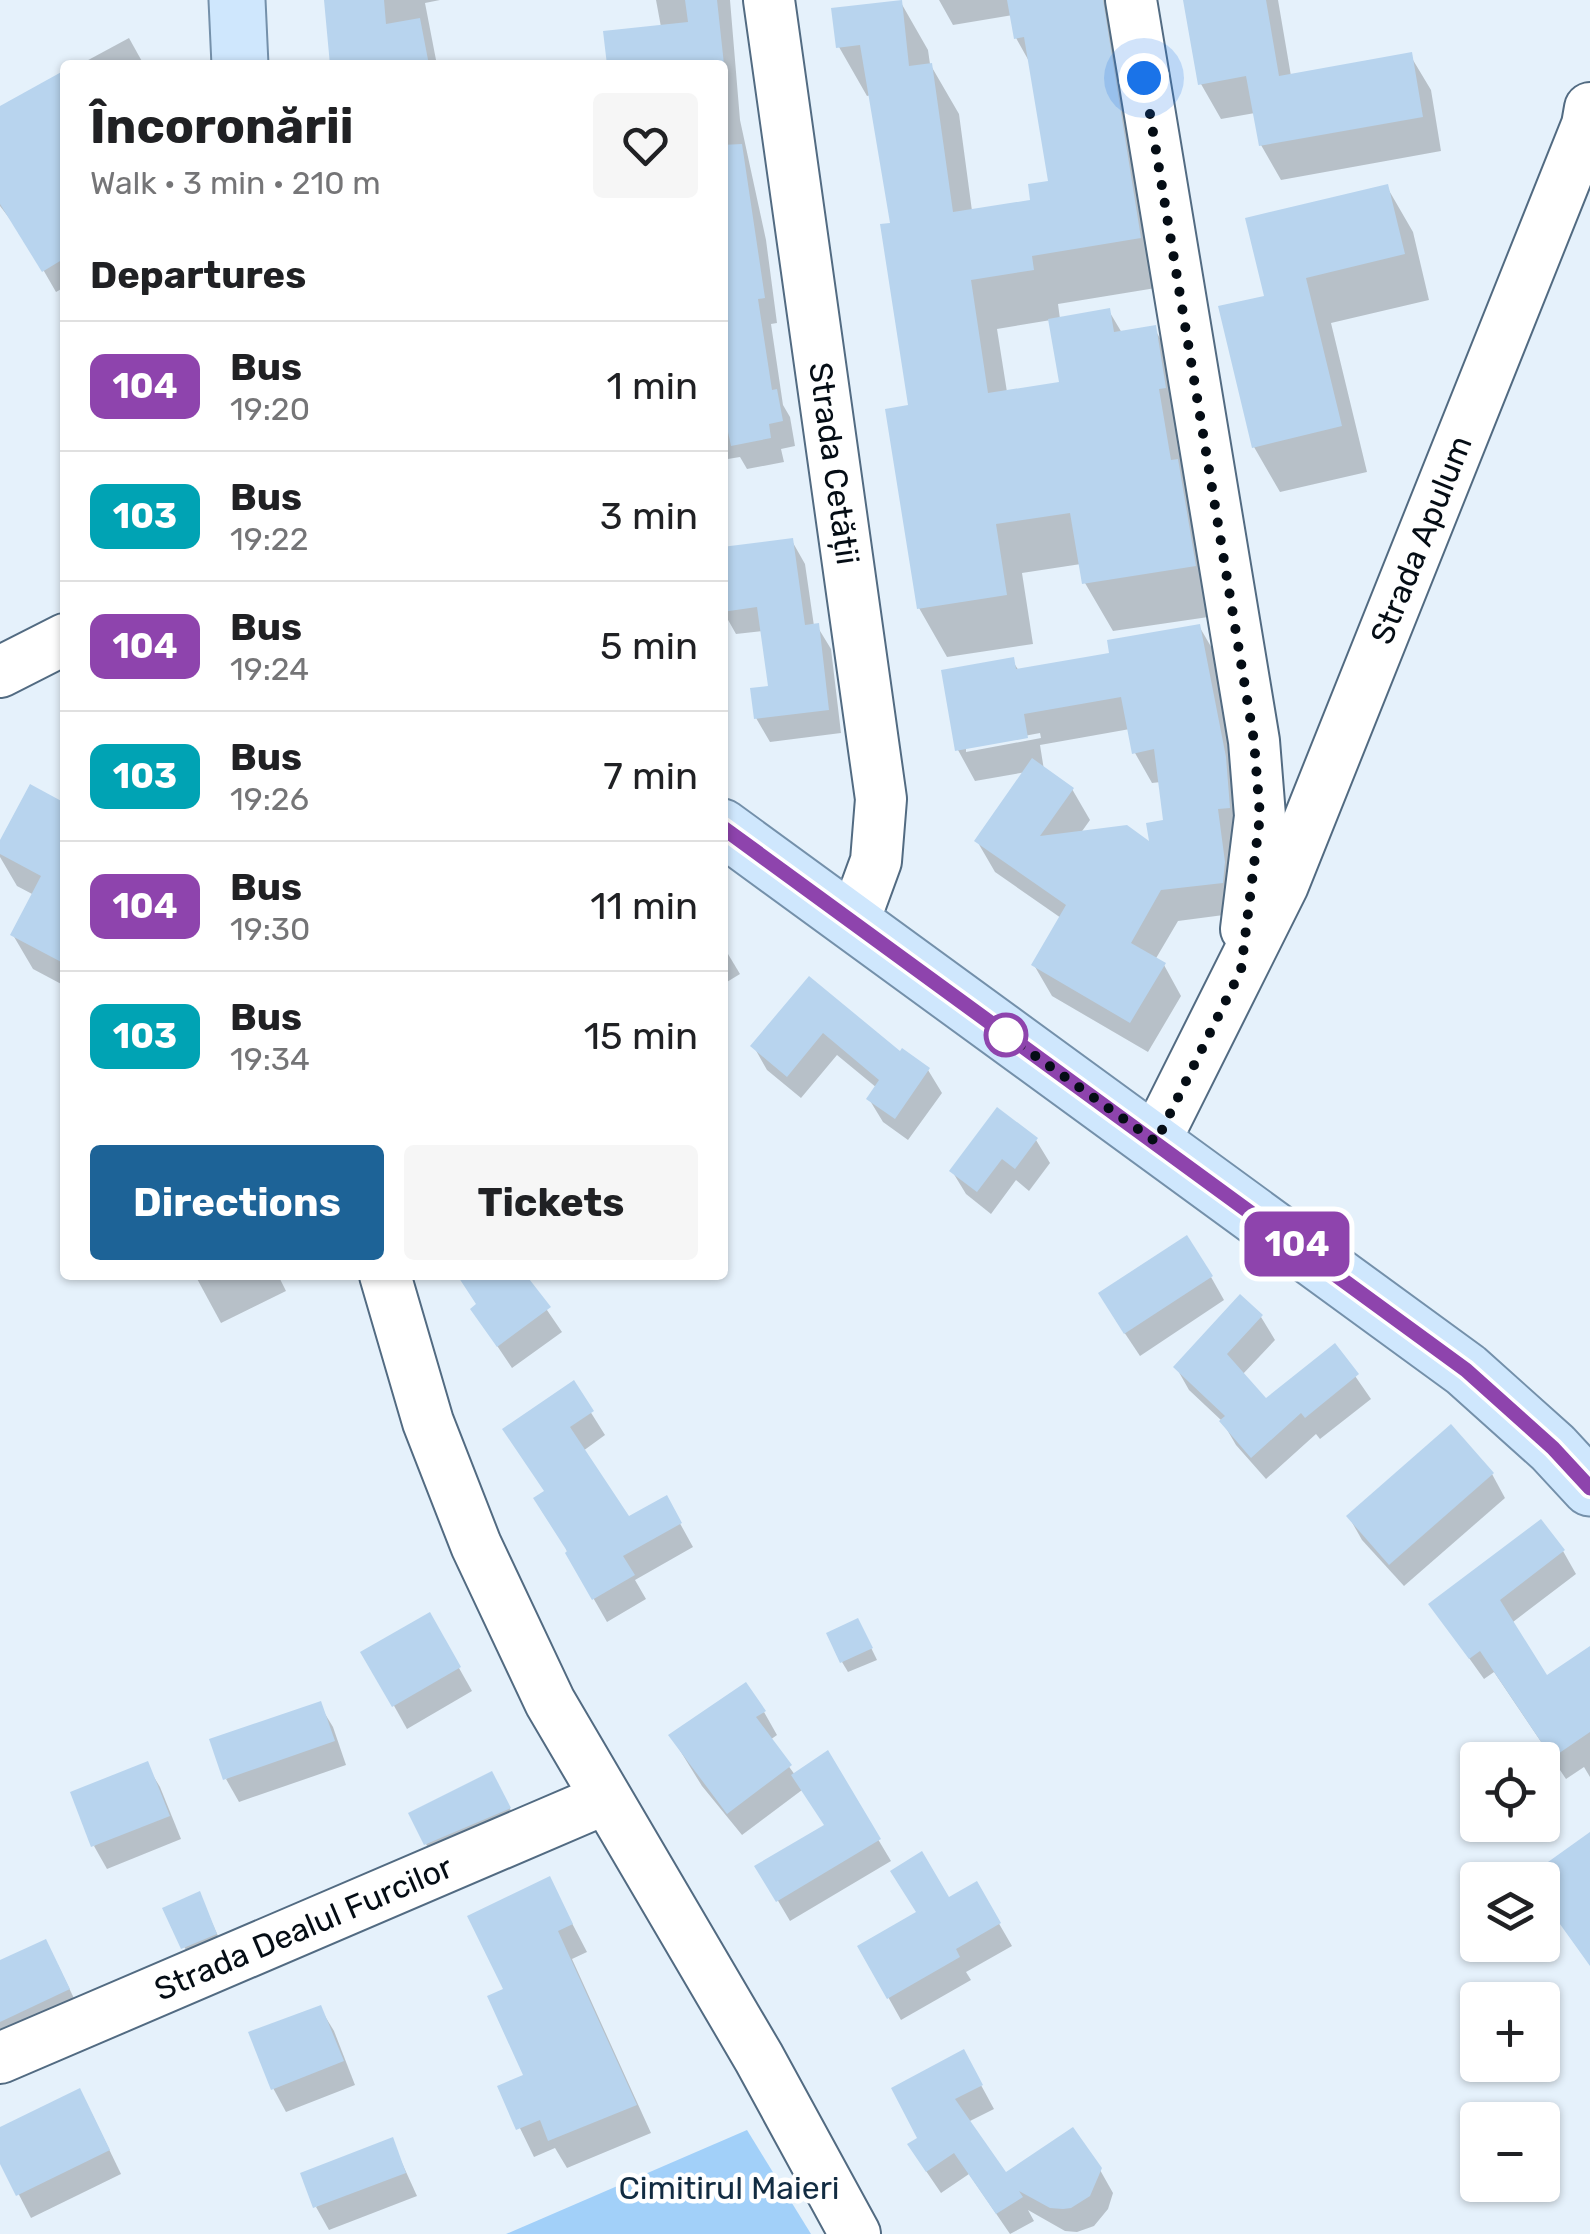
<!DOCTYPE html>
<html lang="en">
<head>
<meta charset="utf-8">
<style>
	body { margin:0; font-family:Rubik,sans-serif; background:#f6f6f6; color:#202124; height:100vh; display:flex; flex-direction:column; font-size:38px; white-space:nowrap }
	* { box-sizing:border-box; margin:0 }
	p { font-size:32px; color:#757577 }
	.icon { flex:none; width:55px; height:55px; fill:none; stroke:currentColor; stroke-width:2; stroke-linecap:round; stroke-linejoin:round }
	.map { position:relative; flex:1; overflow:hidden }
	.sheet { position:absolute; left:60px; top:60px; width:668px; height:1220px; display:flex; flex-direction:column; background:#fff; border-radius:10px; box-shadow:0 2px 8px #0004 }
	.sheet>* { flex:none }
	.badge { padding:0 20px; border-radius:15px; font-size:35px; line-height:65px }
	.controls { position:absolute; left:1460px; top:1742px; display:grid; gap:20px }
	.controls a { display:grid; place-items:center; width:100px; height:100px; border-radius:10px; background:#fff; box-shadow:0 2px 8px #0004; font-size:50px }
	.you { position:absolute; width:50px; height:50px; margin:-25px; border:8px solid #fff; border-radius:50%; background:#1a73e8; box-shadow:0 0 0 15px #1a73e833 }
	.map>.badge { position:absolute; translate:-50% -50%; box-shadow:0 0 0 5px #fff }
	h2 { padding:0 30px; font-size:38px; line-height:90px }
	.round { display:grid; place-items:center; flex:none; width:105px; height:105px; border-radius:10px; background:#f6f6f6 }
	.summary { display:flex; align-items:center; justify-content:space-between; height:170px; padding:0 30px }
	h1 { font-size:48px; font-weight:700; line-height:75px }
	.primary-button { display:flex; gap:20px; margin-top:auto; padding:20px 30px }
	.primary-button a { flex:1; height:115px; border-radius:10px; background:#1d6397; color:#fff; font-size:40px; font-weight:700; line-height:115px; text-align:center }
	.primary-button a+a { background:#f6f6f6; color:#202124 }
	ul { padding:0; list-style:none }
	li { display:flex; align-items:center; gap:30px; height:130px; padding:0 30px; border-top:2px solid #e0e0e0 }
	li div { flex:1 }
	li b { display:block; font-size:38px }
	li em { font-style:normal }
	li .badge { min-width:110px; font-weight:700; text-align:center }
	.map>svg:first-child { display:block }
	.green { fill:#a2d0f9 }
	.shadow { fill:#0003; fill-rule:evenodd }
	.building { fill:#b8d4ee }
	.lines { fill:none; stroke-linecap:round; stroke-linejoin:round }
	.street-casing { stroke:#526b82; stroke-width:54 }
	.primary-casing { stroke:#7490aa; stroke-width:59 }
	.street { stroke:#fff; stroke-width:50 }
	.primary { stroke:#cfe7fd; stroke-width:55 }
	.line-casing { stroke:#fff; stroke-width:22 }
	.line { stroke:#8e44ad; stroke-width:15 }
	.walk { stroke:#050d15; stroke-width:10; stroke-dasharray:0 18 }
	.stop-dot { fill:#fff; stroke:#8e44ad; stroke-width:5 }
	.labels { text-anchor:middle; stroke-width:9; stroke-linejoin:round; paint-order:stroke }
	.street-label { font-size:32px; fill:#050d15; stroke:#fff }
	.park-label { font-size:32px; fill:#122c42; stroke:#fff }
</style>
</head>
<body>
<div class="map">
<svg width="1590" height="2234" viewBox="0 0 1590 2234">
	<rect width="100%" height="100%" fill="#e5f1fb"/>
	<path class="green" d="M 747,2130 L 811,2234 L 506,2234 Z"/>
	<g class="shadow">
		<path d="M 326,0 L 440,0 L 425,3 L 437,65 L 373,65 Z"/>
		<path d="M 656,0 L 730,0 L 740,120 L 766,240 L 777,323 L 771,324 L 783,405 L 790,417 L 795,446 L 781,449 L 784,462 L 747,469 L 740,457 L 722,460 L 722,65 L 609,65 L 661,27 Z"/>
		<path d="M 939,0 L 1136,0 L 1168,286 L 1058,304 L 1060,319 L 1109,311 L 1122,333 L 1154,328 L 1182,376 L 1222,615 L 1113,631 L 1085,583 L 1081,564 L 1022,573 L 1033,644 L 947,657 L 919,608 L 911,407 L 893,225 L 871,95 L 867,96 L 839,47 L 900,1 L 928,50 L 930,64 L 959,114 L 972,211 L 1033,202 L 1051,183 L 1030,63 L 1016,38 L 1013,15 L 953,25 ZM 1051,320 L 1062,384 L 1007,392 L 997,329 Z"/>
		<path d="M 1185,0 L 1278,0 L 1291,76 L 1410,55 L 1431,90 L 1441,151 L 1281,180 L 1261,145 L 1255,113 L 1221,119 L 1201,84 Z"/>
		<path d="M 129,38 L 144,65 L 79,65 Z"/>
		<path d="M 0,108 L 65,189 L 65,287 L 56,292 L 26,240 L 0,206 Z"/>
		<path d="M 1387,187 L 1413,232 L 1429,300 L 1331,323 L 1367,472 L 1280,492 L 1254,447 L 1267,297 Z"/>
		<path d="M 792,541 L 805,564 L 814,626 L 817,626 L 831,649 L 841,733 L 770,742 L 756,718 L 771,688 L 763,631 L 736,634 L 723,611 Z"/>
		<path d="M 1199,626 L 1217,657 L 1243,790 L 1239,913 L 1178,921 L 1155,960 L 1164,965 L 1181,996 L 1148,1052 L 1052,996 L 1034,965 L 1061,918 L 995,872 L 977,841 L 1026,772 L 975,781 L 958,750 L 1012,660 L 1019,671 L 1112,655 ZM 1130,729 L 1135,753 L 1152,783 L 1161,782 L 1166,822 L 1153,846 L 1080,834 L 1090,820 L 1072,789 L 1044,770 L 1040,745 ZM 1040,733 L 1041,738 L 966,752 L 966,747 Z"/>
		<path d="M 65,806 L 65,986 L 33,969 L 13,935 L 34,895 L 17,886 L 0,857 L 0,846 Z"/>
		<path d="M 722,944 L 740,974 L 722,985 Z"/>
		<path d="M 809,979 L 900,1055 L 928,1070 L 942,1093 L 908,1140 L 883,1122 L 869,1099 L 877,1088 L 837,1055 L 801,1098 L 767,1070 L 754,1047 Z"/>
		<path d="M 1036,1140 L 1050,1163 L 1029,1191 L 1016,1180 L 991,1214 L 966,1194 L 952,1171 Z"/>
		<path d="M 195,1275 L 278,1275 L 286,1291 L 221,1323 Z"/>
		<path d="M 459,1275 L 523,1275 L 562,1332 L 512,1368 L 473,1310 L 478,1306 Z"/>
		<path d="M 1211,1277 L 1224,1300 L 1140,1356 L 1114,1317 Z"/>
		<path d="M 1241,1297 L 1261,1317 L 1275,1340 L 1242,1375 L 1266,1401 L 1335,1347 L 1371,1399 L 1320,1439 L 1316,1434 L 1266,1479 L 1236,1445 L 1222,1421 L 1189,1390 L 1176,1367 Z"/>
		<path d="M 573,1384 L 605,1435 L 583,1451 L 628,1520 L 666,1498 L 693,1547 L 635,1580 L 646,1599 L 607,1622 L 568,1554 L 546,1493 Z"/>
		<path d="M 1492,1474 L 1505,1498 L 1404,1586 L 1362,1540 L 1349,1517 Z"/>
		<path d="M 1563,1551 L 1576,1574 L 1513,1622 L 1546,1679 L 1590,1650 L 1590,1777 L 1584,1767 L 1566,1779 L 1494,1672 L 1484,1679 L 1431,1605 Z"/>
		<path d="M 429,1615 L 472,1691 L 407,1729 L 364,1652 Z"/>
		<path d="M 863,1631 L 877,1660 L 848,1672 L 842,1662 Z"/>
		<path d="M 319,1704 L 333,1727 L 346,1765 L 239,1802 L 226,1779 Z"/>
		<path d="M 764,1712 L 777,1735 L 770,1740 L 795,1775 L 827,1754 L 891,1861 L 790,1921 L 758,1867 L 826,1826 L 802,1790 L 742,1835 L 702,1786 L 671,1736 Z"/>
		<path d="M 146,1764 L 160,1787 L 181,1839 L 107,1869 L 94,1846 Z"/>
		<path d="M 504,1797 L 522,1832 L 439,1867 L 426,1844 Z"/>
		<path d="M 549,1879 L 587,1952 L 572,1959 L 651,2133 L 567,2168 L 555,2148 L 534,2157 L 500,2087 L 527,2076 L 506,1990 Z"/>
		<path d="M 976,1884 L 1012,1946 L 966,1972 L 971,1980 L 901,2020 L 860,1947 Z"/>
		<path d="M 199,1894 L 228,1958 L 196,1971 L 166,1909 Z"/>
		<path d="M 0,1963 L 58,1965 L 81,2013 L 0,2051 Z"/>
		<path d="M 320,2008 L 334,2031 L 355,2085 L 286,2112 L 273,2088 Z"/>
		<path d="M 963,2052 L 994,2109 L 968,2122 L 1005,2175 L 1091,2154 L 1113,2193 L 1108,2209 L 1094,2226 L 1077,2232 L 1065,2231 L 1028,2210 L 1034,2221 L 1010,2234 L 969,2174 L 941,2193 L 924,2168 L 921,2138 Z"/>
		<path d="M 92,2114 L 121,2174 L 31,2218 L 0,2158 L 0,2130 Z"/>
		<path d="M 392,2141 L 417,2196 L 329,2230 L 316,2207 Z"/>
	</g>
	<g class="building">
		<path d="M 324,0 L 384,0 L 386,24 L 420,18 L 429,65 L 330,65 Z"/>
		<path d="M 685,0 L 717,0 L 728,101 L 722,102 L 722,65 L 607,65 L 603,31 L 688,22 Z"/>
		<path d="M 902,0 L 909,66 L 932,63 L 953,212 L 1030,200 L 1028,184 L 1048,181 L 1024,37 L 1014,39 L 1007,0 L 1103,0 L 1141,238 L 1032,256 L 1034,270 L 971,280 L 988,393 L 1059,382 L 1048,319 L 1110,308 L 1114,332 L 1156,325 L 1166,388 L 1159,389 L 1171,460 L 1178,459 L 1196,566 L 1082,584 L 1070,513 L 996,524 L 1007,595 L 917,609 L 885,409 L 908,405 L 880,224 L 890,223 L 860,45 L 836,48 L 831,8 Z"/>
		<path d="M 1183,0 L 1266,0 L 1279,76 L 1412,52 L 1423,117 L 1259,146 L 1246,76 L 1198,85 Z"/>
		<path d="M 65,70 L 65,258 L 42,272 L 0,204 L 0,106 Z"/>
		<path d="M 742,144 L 765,298 L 758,299 L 772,390 L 777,389 L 783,421 L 769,424 L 771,438 L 731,446 L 728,432 L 722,433 L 722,145 Z"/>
		<path d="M 1388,184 L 1405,254 L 1306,278 L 1342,426 L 1252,448 L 1218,306 L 1264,296 L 1245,218 Z"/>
		<path d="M 793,538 L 805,625 L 819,623 L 829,710 L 754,719 L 750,688 L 768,686 L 757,607 L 722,612 L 722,547 Z"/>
		<path d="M 1200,624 L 1226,757 L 1230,808 L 1218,809 L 1225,862 L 1223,883 L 1161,890 L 1131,943 L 1166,963 L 1130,1023 L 1031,965 L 1066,905 L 974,841 L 1032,758 L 1074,788 L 1040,836 L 1127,825 L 1149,841 L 1146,823 L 1163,820 L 1154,749 L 1132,754 L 1121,697 L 1024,714 L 1028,738 L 955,751 L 941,670 L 1014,657 L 1016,669 L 1109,653 L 1107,640 Z"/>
		<path d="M 30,784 L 65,803 L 65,964 L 10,935 L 41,876 L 0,854 L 0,840 Z"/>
		<path d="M 809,976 L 900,1051 L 902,1048 L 930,1068 L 895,1119 L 866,1099 L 879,1080 L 823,1033 L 787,1077 L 750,1046 Z"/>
		<path d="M 997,1107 L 1038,1138 L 1015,1169 L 1002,1159 L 977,1192 L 949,1171 Z"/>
		<path d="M 1187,1235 L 1213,1276 L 1124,1334 L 1098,1293 Z"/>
		<path d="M 457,1275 L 526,1275 L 551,1307 L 497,1347 L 470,1309 L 476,1304 Z"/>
		<path d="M 1240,1294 L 1263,1315 L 1227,1354 L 1266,1398 L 1335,1343 L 1359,1374 L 1305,1418 L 1301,1413 L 1251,1458 L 1219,1421 L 1225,1416 L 1173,1367 Z"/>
		<path d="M 574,1380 L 594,1411 L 570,1427 L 629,1516 L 667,1495 L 682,1523 L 623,1556 L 635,1575 L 592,1600 L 565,1553 L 567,1551 L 533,1498 L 544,1491 L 502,1429 Z"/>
		<path d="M 1451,1424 L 1494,1473 L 1389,1565 L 1346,1516 Z"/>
		<path d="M 1541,1519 L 1565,1550 L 1500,1600 L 1547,1675 L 1590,1646 L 1590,1732 L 1552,1758 L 1480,1651 L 1469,1659 L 1428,1604 Z"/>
		<path d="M 430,1612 L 461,1667 L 392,1707 L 360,1652 Z"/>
		<path d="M 858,1618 L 873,1648 L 840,1663 L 826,1633 Z"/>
		<path d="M 746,1682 L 766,1711 L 756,1717 L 792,1765 L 727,1814 L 668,1735 Z"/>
		<path d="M 321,1701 L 335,1741 L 223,1780 L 209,1739 Z"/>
		<path d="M 828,1750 L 881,1839 L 776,1902 L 754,1866 L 824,1825 L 791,1775 Z"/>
		<path d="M 148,1761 L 170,1816 L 91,1847 L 70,1792 Z"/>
		<path d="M 492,1771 L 511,1808 L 424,1845 L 408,1813 Z"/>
		<path d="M 1590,1832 L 1590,1966 L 1542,1899 L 1542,1880 L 1527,1877 Z"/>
		<path d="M 922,1851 L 949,1897 L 977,1881 L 1001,1923 L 956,1949 L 960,1957 L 887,1999 L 857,1946 L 916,1912 L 890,1871 Z"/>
		<path d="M 550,1876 L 573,1924 L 558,1931 L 637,2105 L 548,2141 L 540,2120 L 516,2130 L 497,2086 L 523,2075 L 487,1996 L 503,1989 L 467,1916 Z"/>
		<path d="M 200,1891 L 217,1934 L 181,1949 L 162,1908 Z"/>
		<path d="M 46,1939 L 70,1989 L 0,2022 L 0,1960 Z"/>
		<path d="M 321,2005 L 344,2061 L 271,2090 L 248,2032 Z"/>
		<path d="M 964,2049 L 983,2085 L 955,2099 L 1006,2172 L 1073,2127 L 1102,2168 L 1090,2196 L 1071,2208 L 1063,2209 L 1050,2208 L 1019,2191 L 1023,2197 L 996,2214 L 954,2153 L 926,2172 L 907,2144 L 917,2138 L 891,2088 Z"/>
		<path d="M 80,2088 L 110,2150 L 16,2196 L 0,2164 L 0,2127 Z"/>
		<path d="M 393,2137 L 406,2173 L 313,2208 L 300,2173 Z"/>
	</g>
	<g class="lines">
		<defs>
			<g id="street">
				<path id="s1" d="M 769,0 L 881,799 L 876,861 L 853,924"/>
				<path d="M 1131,0 L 1254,741 L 1260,816 L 1246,929"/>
				<path d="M 0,672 L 65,639"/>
				<path id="s2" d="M 1155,1141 L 1283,885 L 1587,125 L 1590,108"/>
				<path d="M 385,1275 L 428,1422 L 476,1545 L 550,1702 L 759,2058 L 855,2234"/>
				<path id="s3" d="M 0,2058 L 605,1799"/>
			</g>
			<g id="primary">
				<path d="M 237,0 L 240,65"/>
				<path d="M 722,827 L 1466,1370 L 1553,1448 L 1590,1488"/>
			</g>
		</defs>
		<use href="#street" class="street-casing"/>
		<use href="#primary" class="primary-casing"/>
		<use href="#street" class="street"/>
		<use href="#primary" class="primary"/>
	</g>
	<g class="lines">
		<defs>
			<path id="line" d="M 722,827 L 1466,1370 L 1553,1448 L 1590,1488"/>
		</defs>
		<use href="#line" class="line-casing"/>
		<use href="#line" class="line"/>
		<path class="walk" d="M 1006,1035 L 1156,1142 L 1241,970 L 1260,816 L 1254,741 L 1144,78"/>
	</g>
	<circle class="stop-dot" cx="1006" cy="1035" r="20"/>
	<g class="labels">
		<g class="street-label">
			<text dy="11" stroke="none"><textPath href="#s1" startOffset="468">Strada Cetății</textPath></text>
			<text dy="11" stroke="none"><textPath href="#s2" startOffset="658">Strada Apulum</textPath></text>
			<text dy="11" stroke="none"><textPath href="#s3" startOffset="330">Strada Dealul Furcilor</textPath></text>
		</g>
		<g class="park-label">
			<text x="729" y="2199">Cimitirul Maieri</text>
		</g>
	</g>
</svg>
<div class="controls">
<a><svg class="icon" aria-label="locate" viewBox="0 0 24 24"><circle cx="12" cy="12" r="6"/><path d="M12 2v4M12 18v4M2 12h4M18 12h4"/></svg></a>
<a><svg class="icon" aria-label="layers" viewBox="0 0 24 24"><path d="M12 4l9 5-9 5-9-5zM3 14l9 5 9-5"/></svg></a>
<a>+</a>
<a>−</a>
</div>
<div class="you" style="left:1144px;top:78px"></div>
<b class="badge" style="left:1297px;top:1244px;background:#8e44ad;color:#fff">104</b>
<section class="sheet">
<div class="summary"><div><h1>Încoronării</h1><p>Walk · 3 min · 210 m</p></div><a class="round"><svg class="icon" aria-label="heart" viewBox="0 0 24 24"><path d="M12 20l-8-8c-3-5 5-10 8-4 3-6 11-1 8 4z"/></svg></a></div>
<h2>Departures</h2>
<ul>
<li><span class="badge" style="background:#8e44ad;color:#fff">104</span><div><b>Bus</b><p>19:20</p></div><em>1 min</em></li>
<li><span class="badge" style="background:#00a3b4;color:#fff">103</span><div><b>Bus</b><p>19:22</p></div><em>3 min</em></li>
<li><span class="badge" style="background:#8e44ad;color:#fff">104</span><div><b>Bus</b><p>19:24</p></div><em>5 min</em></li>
<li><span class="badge" style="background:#00a3b4;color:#fff">103</span><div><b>Bus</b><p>19:26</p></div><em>7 min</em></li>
<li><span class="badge" style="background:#8e44ad;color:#fff">104</span><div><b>Bus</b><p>19:30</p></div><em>11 min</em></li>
<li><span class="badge" style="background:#00a3b4;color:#fff">103</span><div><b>Bus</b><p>19:34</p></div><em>15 min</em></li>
</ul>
<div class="primary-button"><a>Directions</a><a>Tickets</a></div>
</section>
</div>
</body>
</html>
